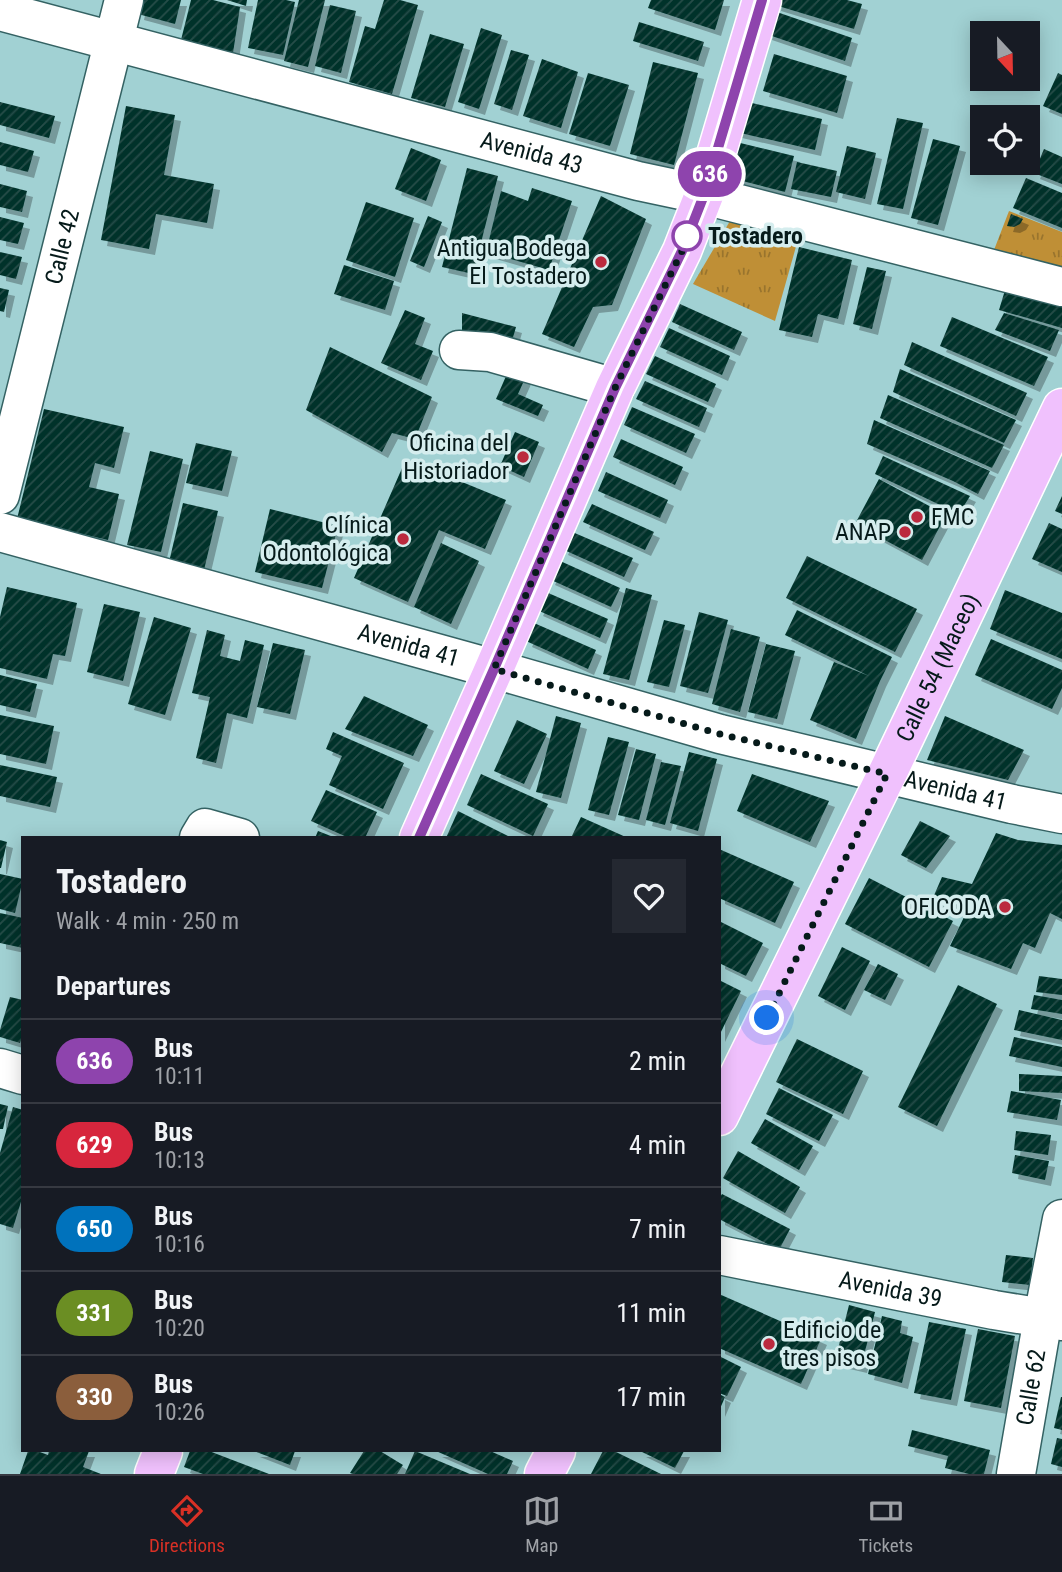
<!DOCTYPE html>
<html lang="en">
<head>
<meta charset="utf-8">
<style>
	body { margin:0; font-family:"Roboto Condensed",sans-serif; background:#242831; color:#f1f3f6; height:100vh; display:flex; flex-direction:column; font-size:26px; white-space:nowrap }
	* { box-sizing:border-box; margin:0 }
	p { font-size:23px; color:#9ea1a6 }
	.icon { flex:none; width:38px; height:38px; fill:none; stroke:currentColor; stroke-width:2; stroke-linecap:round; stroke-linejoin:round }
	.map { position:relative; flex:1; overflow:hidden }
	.panel { position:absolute; left:21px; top:836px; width:700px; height:616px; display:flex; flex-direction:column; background:#171b24; border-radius:0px; box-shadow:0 4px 18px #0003 }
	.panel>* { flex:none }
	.badge { padding:0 14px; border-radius:23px; font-size:24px; line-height:46px }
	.needle { width:46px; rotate:158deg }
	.tools { position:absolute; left:970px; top:21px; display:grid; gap:14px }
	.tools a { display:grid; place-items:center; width:70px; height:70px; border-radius:0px; background:#171b24; box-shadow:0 4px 18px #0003; font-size:35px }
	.you { position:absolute; width:35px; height:35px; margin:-18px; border:5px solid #fff; border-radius:50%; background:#1a73e8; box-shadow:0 0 0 10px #1a73e833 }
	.map>.badge { position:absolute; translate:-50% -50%; box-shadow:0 0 0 4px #fff }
	h2 { padding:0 35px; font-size:26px; line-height:63px }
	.round { display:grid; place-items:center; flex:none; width:74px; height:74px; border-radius:0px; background:#242831 }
	.headline { display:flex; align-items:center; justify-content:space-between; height:119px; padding:0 35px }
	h1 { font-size:33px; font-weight:800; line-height:52px }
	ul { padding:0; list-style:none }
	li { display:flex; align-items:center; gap:21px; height:84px; padding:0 35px; border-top:2px solid #363941 }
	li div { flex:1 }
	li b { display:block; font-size:26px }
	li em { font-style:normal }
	li .badge { min-width:77px; font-weight:700; text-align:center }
	.menu { display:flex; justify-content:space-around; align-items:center; height:98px; border-top:2px solid #363941; background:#171b24; font-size:19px; color:#9ea1a6 }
	.menu a { display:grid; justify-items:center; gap:4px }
	.menu .current { color:#d93025 }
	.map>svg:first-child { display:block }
	.park { fill:url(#park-tufts) }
	.building { fill:url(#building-hatch); filter:url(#shadow) }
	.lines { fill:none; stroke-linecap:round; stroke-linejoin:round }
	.minor-casing { stroke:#346263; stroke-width:41 }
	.major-casing { stroke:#fff; stroke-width:41 }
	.minor { stroke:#fff; stroke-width:38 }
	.major { stroke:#f0c1fd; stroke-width:38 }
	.line-casing { stroke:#fff; stroke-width:16 }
	.line { stroke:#8e44ad; stroke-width:10 }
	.walk { stroke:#061a1a; stroke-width:7; stroke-dasharray:0 12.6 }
	.stop-dot { fill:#fff; stroke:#8e44ad; stroke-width:3.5 }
	.poi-dot { fill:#bb2a3e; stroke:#d5edee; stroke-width:2.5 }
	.labels { text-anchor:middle; stroke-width:7; stroke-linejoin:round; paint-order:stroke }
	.street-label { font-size:24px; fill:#061a1a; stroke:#d5edee }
	.stop-label { font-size:24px; font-weight:bold; fill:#061a1a; stroke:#d5edee; text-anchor:start }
	.poi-label { font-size:24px; fill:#061a1a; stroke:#d5edee; text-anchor:end }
</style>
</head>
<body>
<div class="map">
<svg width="1062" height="1474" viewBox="0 0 1062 1474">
	<defs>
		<pattern id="park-tufts" width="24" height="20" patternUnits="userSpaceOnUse" patternTransform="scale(1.75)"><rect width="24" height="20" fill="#bf8f36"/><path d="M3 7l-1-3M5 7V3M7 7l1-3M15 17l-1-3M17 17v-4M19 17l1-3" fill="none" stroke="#99742d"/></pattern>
		<pattern id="building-hatch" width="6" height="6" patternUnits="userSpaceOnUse" patternTransform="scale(1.75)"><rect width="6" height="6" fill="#02322b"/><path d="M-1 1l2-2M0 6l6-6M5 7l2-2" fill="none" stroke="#264d48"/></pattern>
		<filter id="shadow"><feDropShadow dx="6" dy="6" stdDeviation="0" flood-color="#0004"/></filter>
	</defs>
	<rect width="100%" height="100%" fill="#a1d1d3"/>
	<g class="park">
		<path d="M 1009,211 L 1062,232 L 1062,269 L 994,250 Z"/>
		<path d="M 730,221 L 799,236 L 775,321 L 693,284 Z"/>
	</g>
	<g class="building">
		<path d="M 141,0 L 181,0 L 175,24 L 138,14 Z"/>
		<path d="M 191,0 L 213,0 L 240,7 L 233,53 L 181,40 Z"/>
		<path d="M 227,0 L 247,0 L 246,6 Z"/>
		<path d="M 258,0 L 286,0 L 295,2 L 283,55 L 248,48 Z"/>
		<path d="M 299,0 L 325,0 L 308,67 L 284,61 Z"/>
		<path d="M 384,0 L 400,0 L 418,5 L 392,94 L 349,82 L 365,26 L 375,29 Z"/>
		<path d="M 651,0 L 724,0 L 715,30 L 648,8 Z"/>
		<path d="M 776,0 L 847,0 L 862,4 L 854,29 L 775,5 Z"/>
		<path d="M 330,5 L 356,11 L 341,73 L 315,66 Z"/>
		<path d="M 774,11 L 852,38 L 845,61 L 766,34 Z"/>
		<path d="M 639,22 L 704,42 L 698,61 L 633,41 Z"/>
		<path d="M 481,28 L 502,35 L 479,109 L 458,102 Z"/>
		<path d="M 430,34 L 464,44 L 445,107 L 411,98 Z"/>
		<path d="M 511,50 L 529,55 L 512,110 L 494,104 Z"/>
		<path d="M 774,54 L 847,76 L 837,113 L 763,91 Z"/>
		<path d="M 542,59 L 578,72 L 561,128 L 523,116 Z"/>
		<path d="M 653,62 L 698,73 L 674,165 L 630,154 Z"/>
		<path d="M 588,73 L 629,85 L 610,146 L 569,134 Z"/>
		<path d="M 1058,73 L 1062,75 L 1062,114 L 1043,106 Z"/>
		<path d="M 743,101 L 822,119 L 815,150 L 736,132 Z"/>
		<path d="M 0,102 L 55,116 L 49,138 L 0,125 Z"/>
		<path d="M 126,106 L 175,115 L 164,175 L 214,184 L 207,223 L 156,214 L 149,249 L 101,240 Z"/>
		<path d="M 897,118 L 923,123 L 903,209 L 877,204 Z"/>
		<path d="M 933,139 L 960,146 L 938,225 L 911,218 Z"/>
		<path d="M 732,141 L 794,156 L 785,192 L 723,176 Z"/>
		<path d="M 0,142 L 34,151 L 28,172 L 0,165 Z"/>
		<path d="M 847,146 L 876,153 L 865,199 L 836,192 Z"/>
		<path d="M 411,148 L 441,160 L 426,201 L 395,189 Z"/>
		<path d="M 1044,149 L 1062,157 L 1062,184 L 1034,173 Z"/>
		<path d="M 797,162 L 837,171 L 831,197 L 791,189 Z"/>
		<path d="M 467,168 L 498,176 L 473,274 L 442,267 Z"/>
		<path d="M 1026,178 L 1062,193 L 1062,228 L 1013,208 Z"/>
		<path d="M 0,184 L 27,191 L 22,212 L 0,207 Z"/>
		<path d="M 532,188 L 572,201 L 549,270 L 486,252 L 501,191 L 528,201 Z"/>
		<path d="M 601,196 L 646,219 L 612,305 L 593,307 L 574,347 L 542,334 Z"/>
		<path d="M 366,202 L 414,218 L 395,277 L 346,260 Z"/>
		<path d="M 1011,214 L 1023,219 L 1020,224 L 1014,227 L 1007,226 Z"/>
		<path d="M 428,216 L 442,222 L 424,267 L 410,261 Z"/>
		<path d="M 0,217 L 24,223 L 18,244 L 0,240 Z"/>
		<path d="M 799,247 L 852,260 L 838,319 L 818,314 L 812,337 L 779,330 Z"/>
		<path d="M 0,252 L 22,257 L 16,279 L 0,275 Z"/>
		<path d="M 344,265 L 394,281 L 385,310 L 334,294 Z"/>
		<path d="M 867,267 L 886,271 L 872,329 L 853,324 Z"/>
		<path d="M 1006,287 L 1062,303 L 1062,328 L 999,310 Z"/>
		<path d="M 0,288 L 9,290 L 4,312 L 0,311 Z"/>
		<path d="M 680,304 L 742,332 L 734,350 L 672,322 Z"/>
		<path d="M 405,310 L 425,318 L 415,344 L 433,351 L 421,380 L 381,363 Z"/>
		<path d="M 462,313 L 516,327 L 510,348 L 462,334 Z"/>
		<path d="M 1004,313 L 1059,330 L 1050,351 L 995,330 Z"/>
		<path d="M 952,317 L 1048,357 L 1034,386 L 940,346 Z"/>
		<path d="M 669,328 L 730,356 L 722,375 L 660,347 Z"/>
		<path d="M 912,342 L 1027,393 L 1016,416 L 904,365 Z"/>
		<path d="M 330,347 L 432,397 L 415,439 L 392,433 L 382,452 L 306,410 Z"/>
		<path d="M 655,356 L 716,384 L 708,402 L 646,374 Z"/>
		<path d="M 510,367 L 527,374 L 518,394 L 543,405 L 538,416 L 496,399 Z"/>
		<path d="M 900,369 L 1016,420 L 1004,443 L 893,392 Z"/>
		<path d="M 645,381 L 707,408 L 699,427 L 636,399 Z"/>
		<path d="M 888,395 L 1004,445 L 992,468 L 880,418 Z"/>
		<path d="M 632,407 L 695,434 L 686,453 L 624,425 Z"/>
		<path d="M 44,409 L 124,427 L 114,468 L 95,463 L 89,487 L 119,494 L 108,540 L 17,519 Z"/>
		<path d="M 874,420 L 990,471 L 978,494 L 953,481 L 867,444 Z"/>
		<path d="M 515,432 L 539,442 L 524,477 L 500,466 Z"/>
		<path d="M 621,439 L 683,467 L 675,485 L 613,457 Z"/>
		<path d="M 196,443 L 232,451 L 222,491 L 186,483 Z"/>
		<path d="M 150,451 L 183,459 L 161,552 L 127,545 Z"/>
		<path d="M 883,456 L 970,496 L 959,514 L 875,474 Z"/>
		<path d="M 406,459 L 506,500 L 485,549 L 439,530 L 408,602 L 354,578 Z"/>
		<path d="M 606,472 L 668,500 L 660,518 L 598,491 Z"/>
		<path d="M 879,479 L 946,515 L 922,560 L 855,524 Z"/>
		<path d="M 1062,496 L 1062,514 L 1055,511 Z"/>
		<path d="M 183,503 L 218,511 L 204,570 L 169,562 Z"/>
		<path d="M 592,504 L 654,532 L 645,550 L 583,522 Z"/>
		<path d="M 270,509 L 338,526 L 322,588 L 255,572 Z"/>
		<path d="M 1049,523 L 1062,529 L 1062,572 L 1032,559 Z"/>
		<path d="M 570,531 L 633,558 L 624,577 L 562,549 Z"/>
		<path d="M 441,543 L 479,561 L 451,624 L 414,607 Z"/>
		<path d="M 807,556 L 917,609 L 895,652 L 786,598 Z"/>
		<path d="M 558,560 L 620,588 L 611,607 L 549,579 Z"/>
		<path d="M 7,587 L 77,603 L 65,656 L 53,654 L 47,679 L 0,668 L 0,617 Z"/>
		<path d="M 626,588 L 652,595 L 629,680 L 603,674 Z"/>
		<path d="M 1005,590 L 1062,613 L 1062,659 L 990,629 Z"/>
		<path d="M 546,592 L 608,619 L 600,638 L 537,610 Z"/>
		<path d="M 104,604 L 140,612 L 123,681 L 87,672 Z"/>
		<path d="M 797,610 L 892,657 L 880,681 L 856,739 L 810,720 L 834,662 L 869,676 L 785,635 Z"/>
		<path d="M 699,612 L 728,620 L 708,693 L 680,686 Z"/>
		<path d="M 154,617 L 191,628 L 165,715 L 128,704 Z"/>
		<path d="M 664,620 L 685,625 L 669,687 L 647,682 Z"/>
		<path d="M 534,623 L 596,650 L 588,669 L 526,641 Z"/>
		<path d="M 731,629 L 760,637 L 740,712 L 712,704 Z"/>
		<path d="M 207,630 L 225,635 L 220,656 L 240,661 L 245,640 L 264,645 L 247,718 L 227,713 L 216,763 L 196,758 L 210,697 L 192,693 Z"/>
		<path d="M 991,639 L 1062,670 L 1062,688 L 1052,709 L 975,675 Z"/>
		<path d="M 273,643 L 305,650 L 290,714 L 257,707 Z"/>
		<path d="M 766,644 L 795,651 L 777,719 L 748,712 Z"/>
		<path d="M 0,675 L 37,684 L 30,712 L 0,705 Z"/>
		<path d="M 364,696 L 428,725 L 413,756 L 345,729 Z"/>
		<path d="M 0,715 L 54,726 L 46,764 L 0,754 Z"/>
		<path d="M 556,716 L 581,723 L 561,798 L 536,792 Z"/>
		<path d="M 945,716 L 1024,750 L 1008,780 L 927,760 Z"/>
		<path d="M 517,720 L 547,734 L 524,784 L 494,771 Z"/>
		<path d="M 333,732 L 404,763 L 383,809 L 329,785 L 342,756 L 326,749 Z"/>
		<path d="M 608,737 L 629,742 L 609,815 L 588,810 Z"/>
		<path d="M 636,749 L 656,754 L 639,820 L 618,815 Z"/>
		<path d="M 689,752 L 717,759 L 698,831 L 670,823 Z"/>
		<path d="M 661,762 L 681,766 L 665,825 L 646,820 Z"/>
		<path d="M 0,765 L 57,777 L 50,807 L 0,796 Z"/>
		<path d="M 481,774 L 548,804 L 533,836 L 467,805 Z"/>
		<path d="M 752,774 L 829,801 L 810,842 L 737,811 Z"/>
		<path d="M 326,790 L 377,812 L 365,838 L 349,838 L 311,821 Z"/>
		<path d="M 458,811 L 512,838 L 446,838 Z"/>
		<path d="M 581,817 L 628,838 L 571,838 Z"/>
		<path d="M 920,821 L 950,836 L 926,868 L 901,855 Z"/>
		<path d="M 318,831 L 336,838 L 315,838 Z"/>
		<path d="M 996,833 L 1018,840 L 1062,845 L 1062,919 L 1050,913 L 1035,948 L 1023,943 L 1011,969 L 950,946 L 965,915 L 932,900 L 942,877 L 972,884 Z"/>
		<path d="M 0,840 L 7,842 L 1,868 L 0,868 Z"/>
		<path d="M 719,849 L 794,882 L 775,923 L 719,898 Z"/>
		<path d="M 0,874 L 23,879 L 15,913 L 0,909 Z"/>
		<path d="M 869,878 L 953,921 L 929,967 L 845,924 Z"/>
		<path d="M 0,913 L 23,918 L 23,948 L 0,943 Z"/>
		<path d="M 719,921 L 763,943 L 746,976 L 719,963 Z"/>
		<path d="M 842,947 L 870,961 L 845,1010 L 818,996 Z"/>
		<path d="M 878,964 L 898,974 L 885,1000 L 864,990 Z"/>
		<path d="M 1039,976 L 1062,979 L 1062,995 L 1036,992 Z"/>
		<path d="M 719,980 L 741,991 L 719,1036 Z"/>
		<path d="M 958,985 L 997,1004 L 937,1126 L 898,1107 Z"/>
		<path d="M 1034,995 L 1062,1000 L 1062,1014 L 1031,1009 Z"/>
		<path d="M 10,997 L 23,1000 L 23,1034 L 20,1043 L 0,1037 L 0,1030 Z"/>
		<path d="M 1019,1010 L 1062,1020 L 1062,1040 L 1014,1030 Z"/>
		<path d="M 1014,1037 L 1062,1047 L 1062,1067 L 1009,1056 Z"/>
		<path d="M 797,1039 L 863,1071 L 843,1114 L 776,1082 Z"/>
		<path d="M 1019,1074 L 1062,1076 L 1062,1093 L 1019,1091 Z"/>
		<path d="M 779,1088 L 833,1115 L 819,1141 L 766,1114 Z"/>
		<path d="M 1011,1091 L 1061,1100 L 1057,1120 L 1007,1112 Z"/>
		<path d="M 0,1104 L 8,1106 L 3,1129 L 0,1129 Z"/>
		<path d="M 13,1107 L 23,1110 L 23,1195 L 13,1228 L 0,1224 L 0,1153 Z"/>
		<path d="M 765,1119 L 813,1146 L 799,1170 L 751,1143 Z"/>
		<path d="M 1016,1131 L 1051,1135 L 1048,1155 L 1014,1150 Z"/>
		<path d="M 738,1151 L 800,1187 L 785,1213 L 723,1178 Z"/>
		<path d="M 1015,1155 L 1049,1161 L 1045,1180 L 1012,1173 Z"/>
		<path d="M 722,1194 L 790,1229 L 779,1250 L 719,1219 L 719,1199 Z"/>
		<path d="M 1006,1255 L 1033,1258 L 1030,1285 L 1002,1282 Z"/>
		<path d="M 719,1294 L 821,1339 L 801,1384 L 719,1348 Z"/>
		<path d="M 849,1305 L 875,1312 L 861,1367 L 835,1361 Z"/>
		<path d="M 882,1316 L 902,1321 L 900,1333 L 913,1337 L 902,1383 L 868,1374 Z"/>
		<path d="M 929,1322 L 966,1329 L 951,1400 L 914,1393 Z"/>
		<path d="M 978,1329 L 1015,1336 L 1001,1408 L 964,1401 Z"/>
		<path d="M 719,1356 L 741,1367 L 727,1396 L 719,1393 Z"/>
		<path d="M 719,1394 L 725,1397 L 719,1411 Z"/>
		<path d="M 1061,1397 L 1062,1397 L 1062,1430 L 1054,1428 Z"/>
		<path d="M 912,1430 L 990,1450 L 984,1474 L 969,1474 L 945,1468 L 948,1456 L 908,1446 Z"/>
		<path d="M 1057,1438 L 1062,1439 L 1062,1467 L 1051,1464 Z"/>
		<path d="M 28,1451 L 37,1451 L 48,1455 L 49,1451 L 89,1451 L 83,1467 L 101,1474 L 20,1474 Z"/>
		<path d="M 190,1451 L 209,1451 L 269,1474 L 203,1474 L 184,1467 Z"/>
		<path d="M 254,1451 L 295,1451 L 290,1465 Z"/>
		<path d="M 364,1451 L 380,1451 L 403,1465 L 397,1474 L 353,1474 L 350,1473 Z"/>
		<path d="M 415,1451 L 470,1474 L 405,1474 Z"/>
		<path d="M 436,1451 L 490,1451 L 513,1461 L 507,1474 L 488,1474 Z"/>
		<path d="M 603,1451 L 614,1451 L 661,1474 L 591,1474 Z"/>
		<path d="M 640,1451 L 684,1451 L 675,1468 Z"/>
	</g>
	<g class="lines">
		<defs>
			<g id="minor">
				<path id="s1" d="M 0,11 L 638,181 L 704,195 L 1062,287"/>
				<path d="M 459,350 L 490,352 L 615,388"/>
				<path id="s2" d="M 0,495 L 124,0"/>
				<path id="s3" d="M 0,532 L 494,669 L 720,734 L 1012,804 L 1062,814"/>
				<path d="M 199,838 L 205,828 L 240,838"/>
				<path d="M 0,1068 L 23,1075"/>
				<path id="s4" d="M 719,1255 L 994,1310 L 1062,1321"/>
				<path id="s5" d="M 1016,1474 L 1043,1318 L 1062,1219"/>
			</g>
			<g id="major">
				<path d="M 419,838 L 494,669 L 615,388 L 682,251 L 704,195 L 762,0"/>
				<path id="s6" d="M 719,1116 L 887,774 L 1062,408"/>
				<path d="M 154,1474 L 163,1451"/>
				<path d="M 544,1474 L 556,1451"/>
			</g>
		</defs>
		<use href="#minor" class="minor-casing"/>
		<use href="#major" class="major-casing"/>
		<use href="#minor" class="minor"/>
		<use href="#major" class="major"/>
	</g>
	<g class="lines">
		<defs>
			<path id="line" d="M 419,838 L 494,669 L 615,388 L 682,251 L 704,195 L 762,0"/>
		</defs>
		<use href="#line" class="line-casing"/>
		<use href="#line" class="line"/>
		<path class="walk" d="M 687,236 L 691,226 L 682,251 L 615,388 L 494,669 L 720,734 L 887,774 L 767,1018"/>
	</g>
	<circle class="stop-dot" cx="687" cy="236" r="14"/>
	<g class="poi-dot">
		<circle cx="601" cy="262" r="7"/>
		<circle cx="523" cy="457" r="7"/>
		<circle cx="917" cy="517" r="7"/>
		<circle cx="905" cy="532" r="7"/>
		<circle cx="403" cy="539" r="7"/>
		<circle cx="1005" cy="907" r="7"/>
		<circle cx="769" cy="1344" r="7"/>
	</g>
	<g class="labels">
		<g class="street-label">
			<text dy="8" stroke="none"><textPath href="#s1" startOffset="550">Avenida 43</textPath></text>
			<text dy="8" stroke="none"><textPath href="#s2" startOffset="256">Calle 42</textPath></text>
			<text dy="8" stroke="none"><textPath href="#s3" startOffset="424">Avenida 41</textPath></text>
			<text dy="8" stroke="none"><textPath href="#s6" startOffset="499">Calle 54 (Maceo)</textPath></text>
			<text dy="8" stroke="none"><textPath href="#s3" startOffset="990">Avenida 41</textPath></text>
			<text dy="8" stroke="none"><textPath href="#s4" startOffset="175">Avenida 39</textPath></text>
			<text dy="8" stroke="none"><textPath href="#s5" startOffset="88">Calle 62</textPath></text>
		</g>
		<g class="stop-label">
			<text x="708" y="244">Tostadero</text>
		</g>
		<g class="poi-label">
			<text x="587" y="256">Antigua Bodega<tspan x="587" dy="28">El Tostadero</tspan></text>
			<text x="509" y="451">Oficina del<tspan x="509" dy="28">Historiador</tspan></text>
			<text x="931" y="525" text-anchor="start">FMC</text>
			<text x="389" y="533">Clínica<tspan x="389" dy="28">Odontológica</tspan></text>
			<text x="891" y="540">ANAP</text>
			<text x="991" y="915">OFICODA</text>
			<text x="783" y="1338" text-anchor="start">Edificio de<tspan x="783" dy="28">tres pisos</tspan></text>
		</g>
	</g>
</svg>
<div class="tools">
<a><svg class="needle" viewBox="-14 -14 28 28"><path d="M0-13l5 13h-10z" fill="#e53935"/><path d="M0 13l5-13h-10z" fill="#9ea1a6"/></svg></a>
<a><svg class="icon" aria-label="locate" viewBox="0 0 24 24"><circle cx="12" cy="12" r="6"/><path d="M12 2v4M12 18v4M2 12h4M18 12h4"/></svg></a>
</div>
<div class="you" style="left:767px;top:1018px"></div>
<b class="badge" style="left:710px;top:174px;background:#8e44ad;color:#fff">636</b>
<section class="panel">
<div class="headline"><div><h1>Tostadero</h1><p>Walk · 4 min · 250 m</p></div><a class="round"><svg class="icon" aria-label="heart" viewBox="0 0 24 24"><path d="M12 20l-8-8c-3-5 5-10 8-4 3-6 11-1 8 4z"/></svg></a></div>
<h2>Departures</h2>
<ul>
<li><span class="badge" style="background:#8e44ad;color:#fff">636</span><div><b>Bus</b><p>10:11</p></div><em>2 min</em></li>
<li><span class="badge" style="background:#d7263d;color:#fff">629</span><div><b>Bus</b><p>10:13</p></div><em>4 min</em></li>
<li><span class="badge" style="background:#0072bc;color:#fff">650</span><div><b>Bus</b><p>10:16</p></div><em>7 min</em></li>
<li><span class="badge" style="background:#6b8e23;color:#fff">331</span><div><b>Bus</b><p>10:20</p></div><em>11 min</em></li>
<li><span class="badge" style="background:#8b5e3c;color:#fff">330</span><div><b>Bus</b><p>10:26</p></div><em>17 min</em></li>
</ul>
</section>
</div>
<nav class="menu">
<a class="current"><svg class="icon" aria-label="directions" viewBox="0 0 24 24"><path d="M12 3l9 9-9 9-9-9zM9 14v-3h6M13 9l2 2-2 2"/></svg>Directions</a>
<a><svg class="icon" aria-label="map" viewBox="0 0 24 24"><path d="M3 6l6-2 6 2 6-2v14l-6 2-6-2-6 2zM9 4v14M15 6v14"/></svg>Map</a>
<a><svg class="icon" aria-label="tickets" viewBox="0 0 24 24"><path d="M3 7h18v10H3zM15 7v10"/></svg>Tickets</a>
</nav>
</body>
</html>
